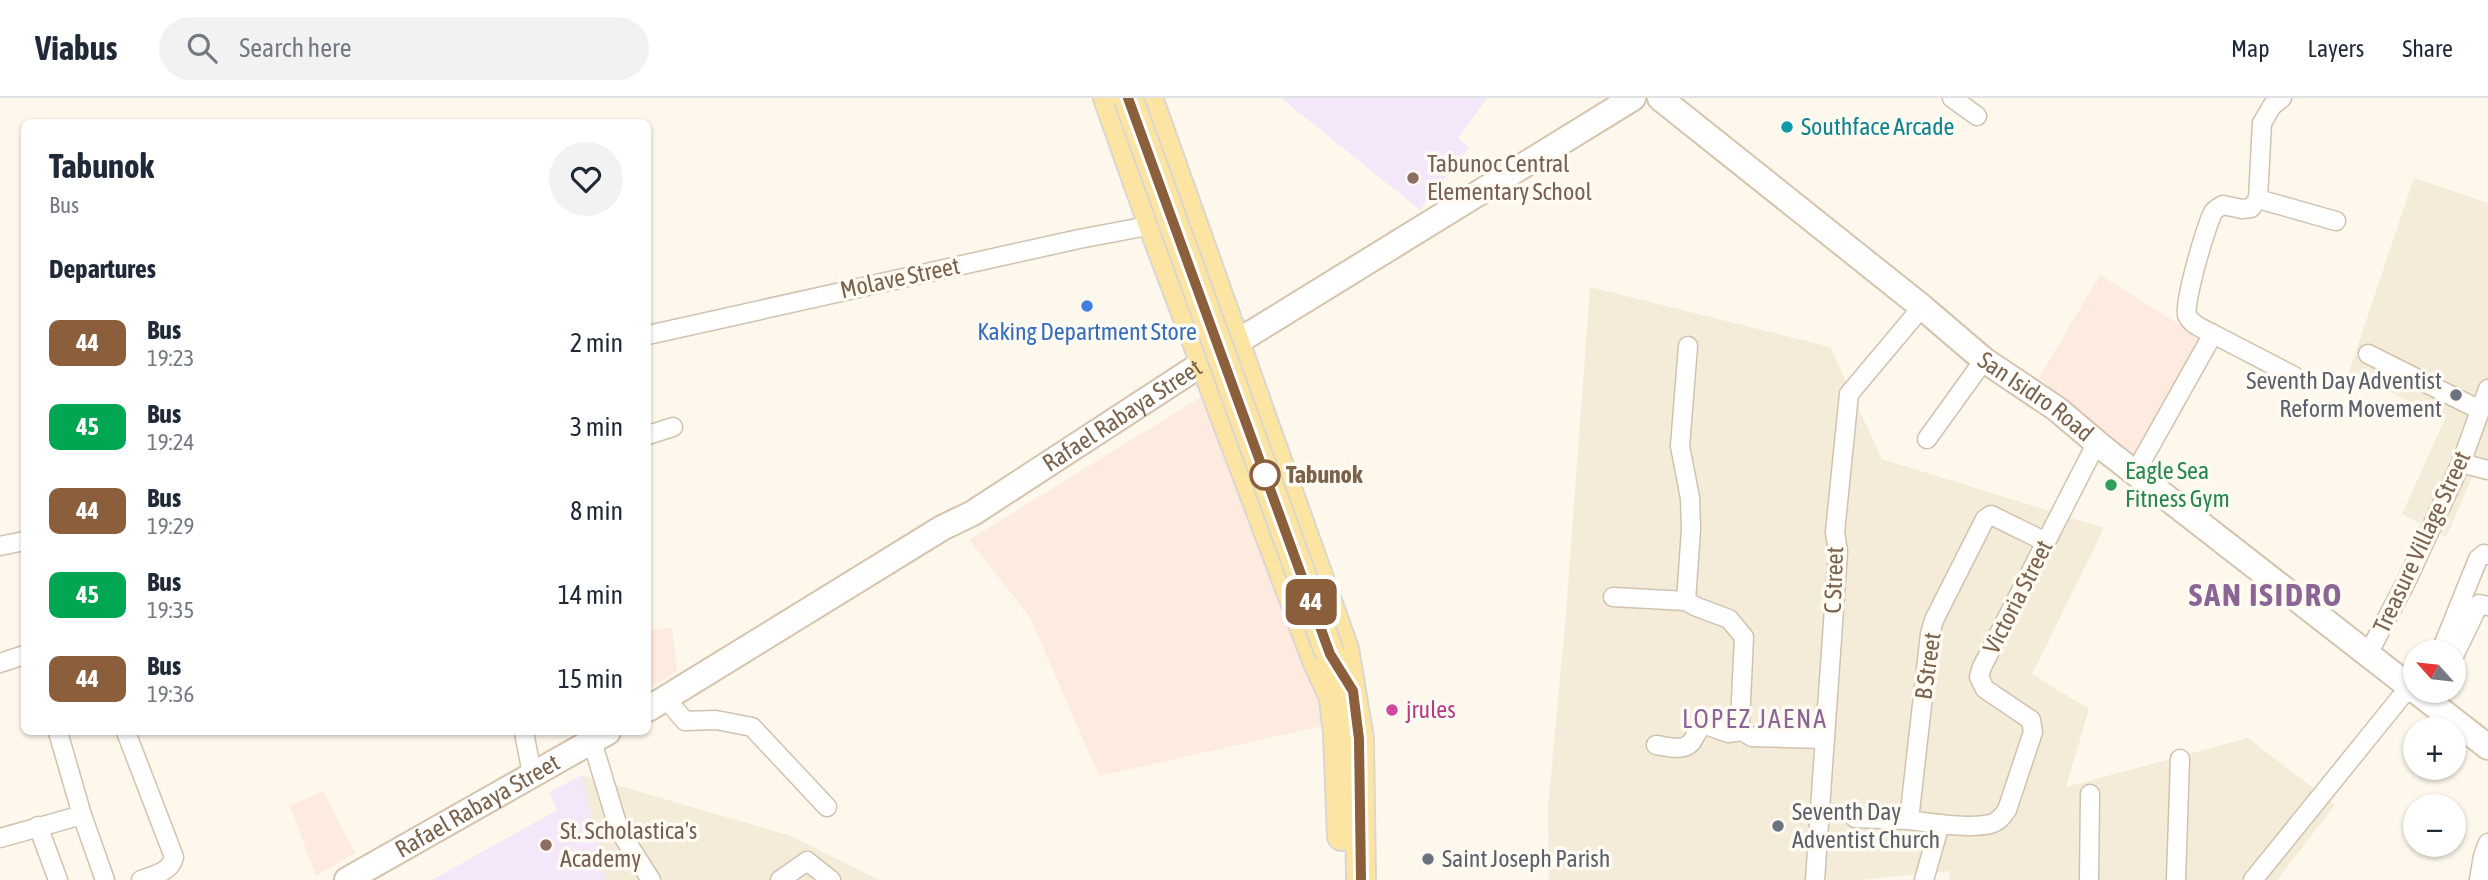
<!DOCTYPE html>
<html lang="en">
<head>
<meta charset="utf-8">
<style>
	body { margin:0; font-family:"Asap Condensed",sans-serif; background:#f2f2f3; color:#1f2937; height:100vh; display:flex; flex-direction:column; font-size:26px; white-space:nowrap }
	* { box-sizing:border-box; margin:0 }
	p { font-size:23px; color:#747a83 }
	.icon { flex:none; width:38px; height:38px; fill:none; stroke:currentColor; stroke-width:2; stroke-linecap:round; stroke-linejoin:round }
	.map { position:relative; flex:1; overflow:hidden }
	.sheet { position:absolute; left:21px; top:21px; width:630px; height:616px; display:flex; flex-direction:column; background:#fff; border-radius:10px; box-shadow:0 2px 5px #0004 }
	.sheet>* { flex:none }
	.badge { padding:0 14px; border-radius:10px; font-size:24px; line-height:46px }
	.needle { width:46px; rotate:297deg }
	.tools { position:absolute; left:2403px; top:542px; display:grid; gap:14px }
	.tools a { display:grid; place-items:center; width:63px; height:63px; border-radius:50%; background:#fff; box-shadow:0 2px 5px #0004; font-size:35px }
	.map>.badge { position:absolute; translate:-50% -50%; box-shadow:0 0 0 4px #fff }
	h2 { padding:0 28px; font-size:26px; line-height:63px }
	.round { display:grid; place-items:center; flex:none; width:74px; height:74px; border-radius:37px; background:#f2f2f3 }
	.headline { display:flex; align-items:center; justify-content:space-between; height:119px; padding:0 28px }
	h1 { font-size:33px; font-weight:700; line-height:52px }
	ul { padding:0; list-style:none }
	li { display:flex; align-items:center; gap:21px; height:84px; padding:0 28px }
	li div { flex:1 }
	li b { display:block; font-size:26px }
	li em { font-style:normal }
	li .badge { min-width:77px; font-weight:700; text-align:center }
	header { display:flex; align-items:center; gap:42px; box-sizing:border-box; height:98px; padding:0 35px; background:#fff; border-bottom:2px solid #e0e1e3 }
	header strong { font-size:33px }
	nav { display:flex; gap:38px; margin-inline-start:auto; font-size:24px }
	.search { width:490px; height:63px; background:#f2f2f3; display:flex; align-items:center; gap:18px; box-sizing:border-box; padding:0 24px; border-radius:38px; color:#747a83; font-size:26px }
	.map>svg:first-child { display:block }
	.residential { fill:#f5ebd9 }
	.commercial { fill:#fdebdf }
	.education { fill:#f5e7fa }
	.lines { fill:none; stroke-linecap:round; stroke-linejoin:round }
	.street-casing { stroke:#d1c2af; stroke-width:21 }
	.secondary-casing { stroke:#d4c3ad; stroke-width:28 }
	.primary-casing { stroke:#dcd6d0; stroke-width:32 }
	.street { stroke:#fff; stroke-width:18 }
	.secondary { stroke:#fff; stroke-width:24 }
	.primary { stroke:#fce5a3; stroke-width:28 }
	.primary-bridge-casing { stroke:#dcd6d0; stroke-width:32; stroke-linecap:butt }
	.primary-bridge { stroke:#fce5a3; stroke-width:28 }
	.line-casing { stroke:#fff; stroke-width:16 }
	.line { stroke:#8b5e3c; stroke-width:10 }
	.culture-dot { fill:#0f9aa8; stroke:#fffbf2; stroke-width:2.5 }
	.education-dot { fill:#8d6e63; stroke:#fffbf2; stroke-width:2.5 }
	.shop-dot { fill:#3f7fe0; stroke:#fffbf2; stroke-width:2.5 }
	.worship-dot { fill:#6b7280; stroke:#fffbf2; stroke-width:2.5 }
	.stop-dot { fill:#fff; stroke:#8b5e3c; stroke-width:3.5 }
	.leisure-dot { fill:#2e9e5b; stroke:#fffbf2; stroke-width:2.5 }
	.hotel-dot { fill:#d1479c; stroke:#fffbf2; stroke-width:2.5 }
	.labels { text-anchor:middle; stroke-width:7; stroke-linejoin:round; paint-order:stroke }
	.culture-label { font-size:24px; fill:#0d838f; stroke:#fffbf2; text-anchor:start }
	.education-label { font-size:24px; fill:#785e54; stroke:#fffbf2; text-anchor:start }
	.street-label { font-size:24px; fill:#7a624c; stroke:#fffbf2 }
	.shop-label { font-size:24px; fill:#366cbe; stroke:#fffbf2 }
	.worship-label { font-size:24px; fill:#5b616d; stroke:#fffbf2; text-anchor:start }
	.leisure-label { font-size:24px; fill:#27864d; stroke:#fffbf2; text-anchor:start }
	.stop-label { font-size:24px; font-weight:bold; fill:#7a624c; stroke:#fffbf2; text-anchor:start }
	.hotel-label { font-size:24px; fill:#b23c85; stroke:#fffbf2; text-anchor:start }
	.neighbourhood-label { font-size:26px; letter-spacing:2px; fill:#8b6596; stroke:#fffbf2 }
	.district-label { font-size:32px; font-weight:bold; letter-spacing:2px; fill:#8b6596; stroke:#fffbf2 }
</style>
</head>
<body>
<header>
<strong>Viabus</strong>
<div class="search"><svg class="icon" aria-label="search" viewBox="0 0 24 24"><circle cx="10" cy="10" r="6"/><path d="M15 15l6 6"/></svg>Search here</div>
<nav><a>Map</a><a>Layers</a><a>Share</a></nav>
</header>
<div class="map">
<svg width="2488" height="782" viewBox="0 0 2488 782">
	<rect width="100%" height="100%" fill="#fdf8eb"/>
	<g class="residential">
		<path d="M 2414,80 L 2488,105 L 2488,376 L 2475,373 L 2446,439 L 2402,416 L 2445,321 L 2349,274 Z"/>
		<path d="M 1590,189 L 1830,249 L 1882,361 L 2104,430 L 2032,576 L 2089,611 L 2066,689 L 2248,640 L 2335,707 L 2277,782 L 1950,782 L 1949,773 L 1860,782 L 1549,782 L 1548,709 L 1566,516 Z"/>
		<path d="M 582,677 L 791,738 L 879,782 L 606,782 Z"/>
	</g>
	<g class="commercial">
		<path d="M 2100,177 L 2206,243 L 2139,361 L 2039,280 Z"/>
		<path d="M 1204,297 L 1331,626 L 1099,678 L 1030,519 L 969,442 Z"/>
		<path d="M 672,530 L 677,573 L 648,591 L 648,532 Z"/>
		<path d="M 323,693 L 355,755 L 316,778 L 290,708 Z"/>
	</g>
	<g class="education">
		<path d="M 1281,0 L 1487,0 L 1458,40 L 1469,49 L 1420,112 Z"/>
		<path d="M 582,677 L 606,782 L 432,782 L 557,712 L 549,694 Z"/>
	</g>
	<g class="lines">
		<defs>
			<g id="street">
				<path d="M 1952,0 L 1977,18"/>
				<path d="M 2258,101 L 2336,123"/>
				<path d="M 2213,236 L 2294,278"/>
				<path d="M 648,237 L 1079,141 L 1153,127"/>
				<path d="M 2368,256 L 2480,312"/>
				<path d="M 648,337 L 673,329"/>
				<path d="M 1927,341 L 1984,262"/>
				<path d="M 2461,365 L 2488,372"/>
				<path d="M 2135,375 L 2213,236 C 2204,231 2191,227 2187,217 C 2183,207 2207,123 2214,113 C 2216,111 2221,108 2223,107 L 2242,111 L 2251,110 L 2258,101 L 2262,25 L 2272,8 L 2282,0"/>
				<path d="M 2046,444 L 1991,417 L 1985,421 L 1934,522 L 1930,536 L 1909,722 C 1931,725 1969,731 1990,726 C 1998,724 2002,719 2007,712 L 2033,634 L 2031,622 L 1985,591 L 1979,579 L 1982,569 L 2097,344"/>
				<path d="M 0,448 L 24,443"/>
				<path d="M 1613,499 L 1686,503 L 1697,509 L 1729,521 L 1744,539 L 1740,624 L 1742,633"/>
				<path d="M 1686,503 L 1691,431 L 1690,400 L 1680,348 L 1688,248"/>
				<path d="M 2440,555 L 2478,461 L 2484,456 L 2488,457"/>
				<path d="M 2368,556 L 2406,484 L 2461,365 L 2488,291"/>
				<path d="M 2454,558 L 2479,506 L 2488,508"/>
				<path d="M 0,565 L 24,557"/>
				<path d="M 666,601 L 685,623 L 716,622 L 752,629 L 827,709"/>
				<path d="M 58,634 L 82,717 L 105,782"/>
				<path d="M 126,634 L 174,759 C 171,774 154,777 141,782"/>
				<path d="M 524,634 L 532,676"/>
				<path d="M 592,643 L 619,732 L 651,782"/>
				<path d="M 1656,647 C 1670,649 1687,655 1694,640 C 1698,633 1699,630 1706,627 L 1728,635 L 1742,633 L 1752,639 L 1825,641"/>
				<path d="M 1855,720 L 1909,722"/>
				<path d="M 38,728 L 58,782"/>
				<path d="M 0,740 L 82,717"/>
				<path d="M 780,782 L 807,763 L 831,782"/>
				<path d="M 1815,782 L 1838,454 L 1835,434 L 1849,296 L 1922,209"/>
				<path d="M 1924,782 L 1940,726"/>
				<path d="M 2089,782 L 2090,696"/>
				<path d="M 2176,782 L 2180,661"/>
				<path d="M 2253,782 L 2409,589"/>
				<path d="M 2479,782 L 2483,758 L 2488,745"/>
			</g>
			<g id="secondary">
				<path id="s1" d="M 1660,0 L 1922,209 L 1984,262 L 2057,311 L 2103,350 L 2415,593"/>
				<path d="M 2416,593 L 2488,649"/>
				<path id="s2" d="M 648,611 L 942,430 L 973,415 L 1206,263 L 1633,0"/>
				<path id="s3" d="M 347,782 L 608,634"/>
			</g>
			<g id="primary">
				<path d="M 1108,0 L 1153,127 L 1317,562 L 1332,595"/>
				<path d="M 1148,0 L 1344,551 L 1359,641 L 1361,782"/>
				<path d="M 1331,576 L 1338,635 L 1342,738"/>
			</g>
		</defs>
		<use href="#street" class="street-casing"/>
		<use href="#secondary" class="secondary-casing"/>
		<use href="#primary" class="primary-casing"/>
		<use href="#street" class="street"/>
		<use href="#secondary" class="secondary"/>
		<use href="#primary" class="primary"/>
		<defs>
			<path id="primary-bridge" d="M 1128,0 L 1330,556"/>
		</defs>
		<use href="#primary-bridge" class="primary-bridge-casing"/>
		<use href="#primary-bridge" class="primary-bridge"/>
	</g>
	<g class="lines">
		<defs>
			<path id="line" d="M 1128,0 L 1330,556 L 1353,593 L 1359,641 L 1361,782"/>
		</defs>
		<use href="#line" class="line-casing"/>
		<use href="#line" class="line"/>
	</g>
	<circle class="culture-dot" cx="1787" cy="29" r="7"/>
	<g class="education-dot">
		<circle cx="1413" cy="80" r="7"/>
		<circle cx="546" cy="747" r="7"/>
	</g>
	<circle class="shop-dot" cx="1087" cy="208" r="7"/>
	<g class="worship-dot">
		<circle cx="2456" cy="297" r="7"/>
		<circle cx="1778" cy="728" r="7"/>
		<circle cx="1428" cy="761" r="7"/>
	</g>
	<circle class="stop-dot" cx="1265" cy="377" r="14"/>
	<circle class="leisure-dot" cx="2111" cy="387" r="7"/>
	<circle class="hotel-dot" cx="1392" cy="612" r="7"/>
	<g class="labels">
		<g class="culture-label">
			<text x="1801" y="37">Southface Arcade</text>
		</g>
		<g class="education-label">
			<text x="1427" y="74">Tabunoc Central<tspan x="1427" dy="28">Elementary School</tspan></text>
			<text x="560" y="741">St. Scholastica's<tspan x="560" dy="28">Academy</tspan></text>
		</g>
		<g class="street-label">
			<text transform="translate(900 180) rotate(-12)" y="8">Molave Street</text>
			<text dy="8" stroke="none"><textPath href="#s1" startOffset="480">San Isidro Road</textPath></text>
			<text dy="8" stroke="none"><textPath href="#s2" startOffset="558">Rafael Rabaya Street</textPath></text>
			<text transform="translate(2422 444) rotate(-65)" y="8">Treasure Village Street</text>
			<text transform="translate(1834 482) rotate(-88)" y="8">C Street</text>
			<text transform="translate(2018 499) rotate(-63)" y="8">Victoria Street</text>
			<text transform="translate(1928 568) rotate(-82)" y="8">B Street</text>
			<text dy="8" stroke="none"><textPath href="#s3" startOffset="150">Rafael Rabaya Street</textPath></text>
		</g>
		<g class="shop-label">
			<text x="1087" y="242">Kaking Department Store</text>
		</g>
		<g class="worship-label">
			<text x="2442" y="291" text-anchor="end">Seventh Day Adventist<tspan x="2442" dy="28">Reform Movement</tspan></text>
			<text x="1792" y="722">Seventh Day<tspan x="1792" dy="28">Adventist Church</tspan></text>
			<text x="1442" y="769">Saint Joseph Parish</text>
		</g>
		<g class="leisure-label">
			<text x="2125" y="381">Eagle Sea<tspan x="2125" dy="28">Fitness Gym</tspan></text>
		</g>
		<g class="stop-label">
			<text x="1286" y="385">Tabunok</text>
		</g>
		<g class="hotel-label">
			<text x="1406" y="620">jrules</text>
		</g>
		<g class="neighbourhood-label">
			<text x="1755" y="630">LOPEZ JAENA</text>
		</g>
		<g class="district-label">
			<text x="2266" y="508">SAN ISIDRO</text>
		</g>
	</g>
</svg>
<div class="tools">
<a><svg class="needle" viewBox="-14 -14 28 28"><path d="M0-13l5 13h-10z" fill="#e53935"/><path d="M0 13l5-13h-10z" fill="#747a83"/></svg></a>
<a>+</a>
<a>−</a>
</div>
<b class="badge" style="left:1311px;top:504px;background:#8b5e3c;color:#fff">44</b>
<section class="sheet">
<div class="headline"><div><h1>Tabunok</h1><p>Bus</p></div><a class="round"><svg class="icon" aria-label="heart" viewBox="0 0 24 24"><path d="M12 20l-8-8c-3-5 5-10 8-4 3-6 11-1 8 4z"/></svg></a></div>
<h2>Departures</h2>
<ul>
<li><span class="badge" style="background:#8b5e3c;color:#fff">44</span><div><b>Bus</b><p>19:23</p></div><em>2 min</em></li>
<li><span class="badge" style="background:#00a651;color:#fff">45</span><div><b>Bus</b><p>19:24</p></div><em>3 min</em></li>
<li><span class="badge" style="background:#8b5e3c;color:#fff">44</span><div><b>Bus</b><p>19:29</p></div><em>8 min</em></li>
<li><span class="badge" style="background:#00a651;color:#fff">45</span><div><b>Bus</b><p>19:35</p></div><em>14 min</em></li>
<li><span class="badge" style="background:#8b5e3c;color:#fff">44</span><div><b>Bus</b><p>19:36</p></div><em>15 min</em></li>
</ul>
</section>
</div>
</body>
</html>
